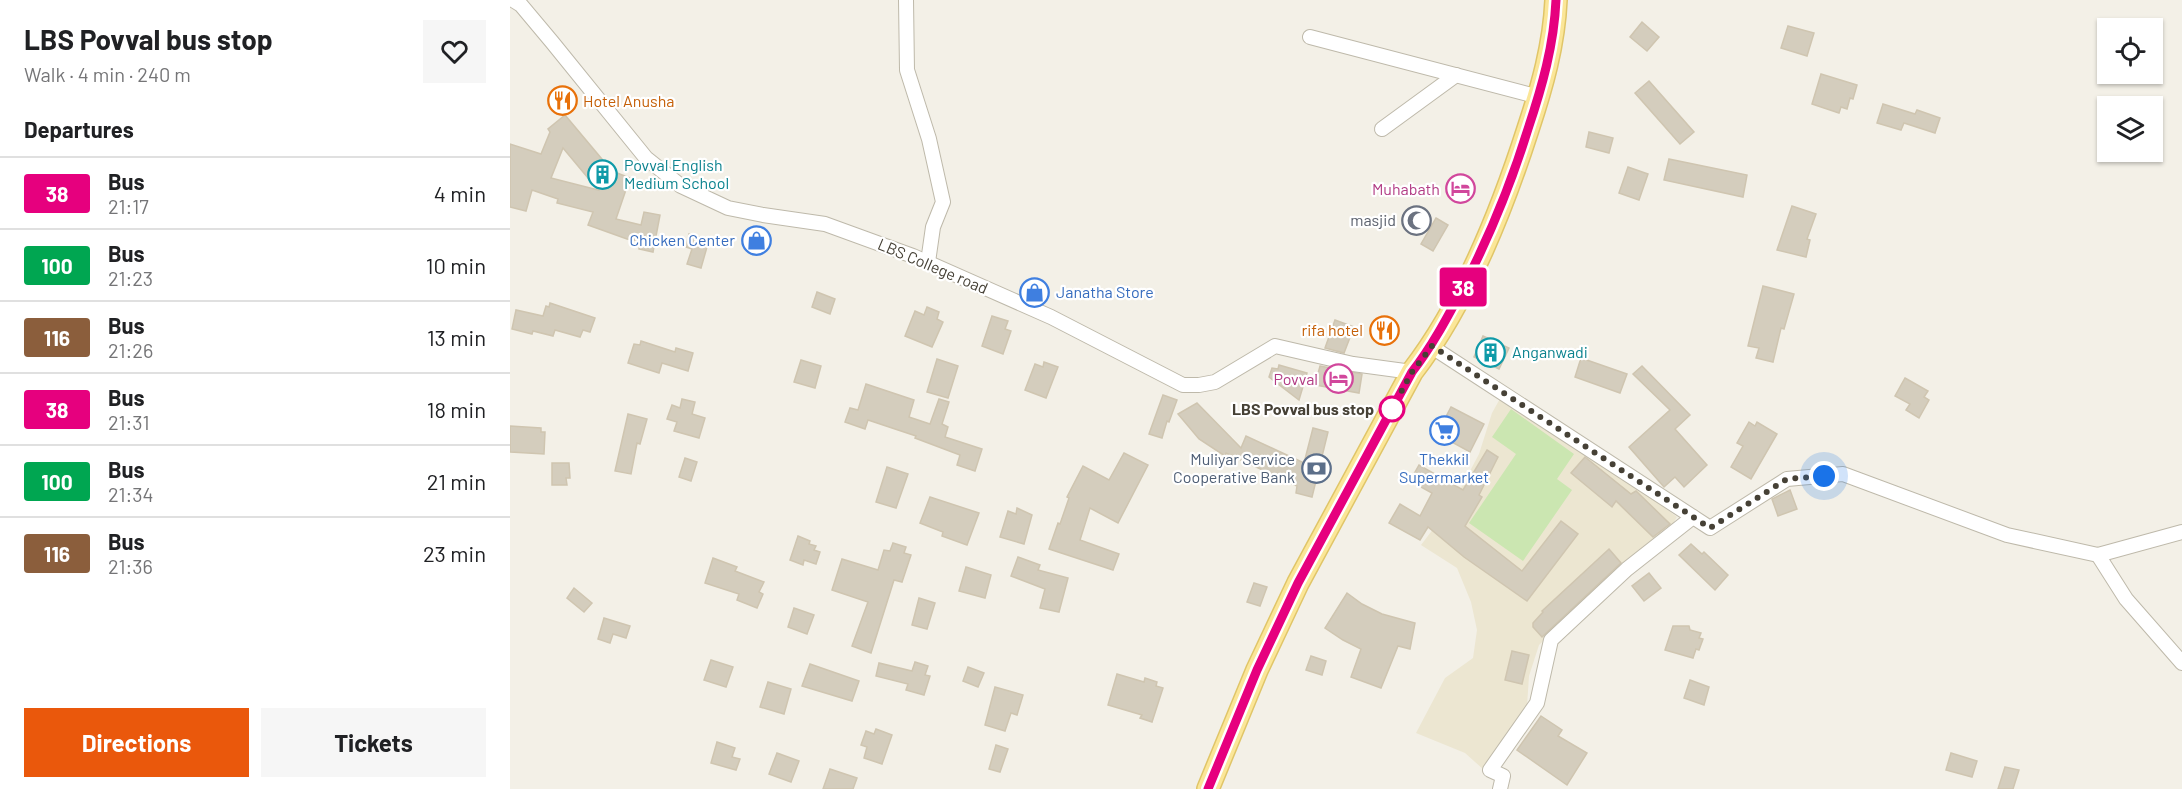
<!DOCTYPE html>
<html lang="en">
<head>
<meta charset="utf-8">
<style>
	body { margin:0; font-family:Barlow,sans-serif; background:#f6f6f6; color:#202124; height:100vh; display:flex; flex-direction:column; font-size:22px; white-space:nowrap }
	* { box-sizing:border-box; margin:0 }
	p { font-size:20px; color:#757577 }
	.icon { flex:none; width:33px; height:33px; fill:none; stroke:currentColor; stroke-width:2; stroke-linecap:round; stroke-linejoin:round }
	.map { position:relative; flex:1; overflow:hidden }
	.panel { display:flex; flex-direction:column; background:#fff; width:510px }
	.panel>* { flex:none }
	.badge { padding:0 12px; border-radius:4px; font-size:21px; line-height:39px }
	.controls { position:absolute; left:1587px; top:18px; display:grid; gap:12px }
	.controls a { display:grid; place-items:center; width:66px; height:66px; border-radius:0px; background:#fff; box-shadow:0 2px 4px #0004; font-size:30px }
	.you { position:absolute; width:30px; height:30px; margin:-15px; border:4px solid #fff; border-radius:50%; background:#1a73e8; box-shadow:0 0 0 9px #1a73e833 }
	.map>.badge { position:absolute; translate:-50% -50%; box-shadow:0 0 0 3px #fff }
	h2 { padding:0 24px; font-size:22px; line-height:54px }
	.round { display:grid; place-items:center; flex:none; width:63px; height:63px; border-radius:0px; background:#f6f6f6 }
	.summary { display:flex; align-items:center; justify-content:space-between; height:102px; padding:0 24px }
	h1 { font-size:28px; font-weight:700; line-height:45px }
	.primary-button { display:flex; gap:12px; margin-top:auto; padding:12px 24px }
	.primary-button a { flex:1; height:69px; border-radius:0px; background:#ea580c; color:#fff; font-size:24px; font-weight:700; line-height:69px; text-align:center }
	.primary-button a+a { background:#f6f6f6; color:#202124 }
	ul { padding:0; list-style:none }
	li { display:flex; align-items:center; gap:18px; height:72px; padding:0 24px; border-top:2px solid #e0e0e0 }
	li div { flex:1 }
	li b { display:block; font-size:22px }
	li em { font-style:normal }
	li .badge { min-width:66px; font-weight:700; text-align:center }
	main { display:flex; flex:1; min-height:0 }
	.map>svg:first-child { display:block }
	.education { fill:#ece6d1 }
	.green { fill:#cbe6b1 }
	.building { fill:#d4cdbd; stroke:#cfc5b0; stroke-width:1.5; fill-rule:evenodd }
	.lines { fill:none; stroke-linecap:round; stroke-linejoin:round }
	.minor-casing { stroke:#beb9aa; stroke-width:16 }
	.primary-casing { stroke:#e0c568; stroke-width:24 }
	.minor { stroke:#fff; stroke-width:14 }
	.primary { stroke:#fbe698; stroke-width:21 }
	.line-casing { stroke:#fff; stroke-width:14 }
	.line { stroke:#e6007e; stroke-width:9 }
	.walk { stroke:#464136; stroke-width:6; stroke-dasharray:0 10.8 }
	.stop-dot { fill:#fff; stroke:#e6007e; stroke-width:3 }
	.labels { text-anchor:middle; stroke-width:4.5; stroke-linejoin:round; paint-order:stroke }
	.food-label { font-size:16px; fill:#c56008; stroke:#fff; text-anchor:start }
	.culture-label { font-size:16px; fill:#0d838f; stroke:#fff; text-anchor:start }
	.hotel-label { font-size:16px; fill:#b23c85; stroke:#fff; text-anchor:end }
	.worship-label { font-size:16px; fill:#5b616d; stroke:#fff; text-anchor:end }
	.shop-label { font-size:16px; fill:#366cbe; stroke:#fff; text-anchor:end }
	.street-label { font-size:16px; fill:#464136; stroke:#fff }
	.stop-label { font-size:16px; font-weight:bold; fill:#464136; stroke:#fff; text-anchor:end }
	.service-label { font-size:16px; fill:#4e5e75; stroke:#fff; text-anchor:end }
</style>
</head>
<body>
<main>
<section class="panel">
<div class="summary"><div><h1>LBS Povval bus stop</h1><p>Walk · 4 min · 240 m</p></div><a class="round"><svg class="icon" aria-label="heart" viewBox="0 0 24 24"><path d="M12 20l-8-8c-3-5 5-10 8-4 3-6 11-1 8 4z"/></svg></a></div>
<h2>Departures</h2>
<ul>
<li><span class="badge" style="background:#e6007e;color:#fff">38</span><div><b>Bus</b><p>21:17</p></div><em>4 min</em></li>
<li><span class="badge" style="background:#00a651;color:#fff">100</span><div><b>Bus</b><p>21:23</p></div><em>10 min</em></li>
<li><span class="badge" style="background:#8b5e3c;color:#fff">116</span><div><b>Bus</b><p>21:26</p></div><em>13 min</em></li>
<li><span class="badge" style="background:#e6007e;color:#fff">38</span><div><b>Bus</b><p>21:31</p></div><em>18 min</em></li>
<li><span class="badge" style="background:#00a651;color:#fff">100</span><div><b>Bus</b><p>21:34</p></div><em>21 min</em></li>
<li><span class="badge" style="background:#8b5e3c;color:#fff">116</span><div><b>Bus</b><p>21:36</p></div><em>23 min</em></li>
</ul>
<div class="primary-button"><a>Directions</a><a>Tickets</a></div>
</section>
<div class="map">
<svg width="1672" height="789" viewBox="0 0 1672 789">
	<rect width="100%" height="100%" fill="#f3f0e7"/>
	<path class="education" d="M 992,395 L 1122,482 L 1167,517 L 1157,533 L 1114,562 L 1029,645 L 1019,676 L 1017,706 L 974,770 L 955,753 L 906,733 L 935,678 L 963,658 L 967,630 L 961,602 L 947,568 L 911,545 L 943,503 L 969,454 L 982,413 Z"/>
	<path class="green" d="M 1001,409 L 1064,454 L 1047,479 L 1062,490 L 1013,561 L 959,523 L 1006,454 L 982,437 Z"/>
	<g class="building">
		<path d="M 1132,22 L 1149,37 L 1137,51 L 1120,37 Z"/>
		<path d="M 1278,26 L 1304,33 L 1297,56 L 1271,48 Z"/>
		<path d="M 1311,74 L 1347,85 L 1343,99 L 1340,98 L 1337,109 L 1331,107 L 1329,113 L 1302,104 Z"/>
		<path d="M 1139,81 L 1184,132 L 1170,144 L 1125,93 Z"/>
		<path d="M 1373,104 L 1405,114 L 1407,110 L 1430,118 L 1425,133 L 1394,123 L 1391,130 L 1367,123 Z"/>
		<path d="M 55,115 L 102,171 L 120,178 L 106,219 L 131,225 L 134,212 L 150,215 L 143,252 L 129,249 L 130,241 L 117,239 L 78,225 L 83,212 L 47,203 L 48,199 L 22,190 L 16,211 L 0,207 L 0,144 L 31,154 L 40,132 L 38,129 ZM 53,148 L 88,190 L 41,178 Z"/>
		<path d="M 1079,132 L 1103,138 L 1099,153 L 1076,147 Z"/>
		<path d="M 1159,159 L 1237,175 L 1233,197 L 1154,180 Z"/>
		<path d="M 1118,167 L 1138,174 L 1129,200 L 1109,193 Z"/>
		<path d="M 1282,206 L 1306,214 L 1297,239 L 1300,240 L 1296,257 L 1267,250 Z"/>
		<path d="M 926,218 L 938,225 L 923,251 L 911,244 Z"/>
		<path d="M 179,234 L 199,240 L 191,268 L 177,264 L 182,249 L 176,247 Z"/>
		<path d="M 1253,286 L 1284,294 L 1274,329 L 1271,328 L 1263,362 L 1246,358 L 1249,348 L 1238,346 Z"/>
		<path d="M 307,292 L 325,299 L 320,314 L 302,307 Z"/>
		<path d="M 40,303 L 85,318 L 80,332 L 73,330 L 70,337 L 45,330 L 43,336 L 23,331 L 22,334 L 2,329 L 6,310 L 33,316 L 36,306 L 39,307 Z"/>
		<path d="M 417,307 L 429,312 L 427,319 L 433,322 L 422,347 L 395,336 L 405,311 L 414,315 Z"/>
		<path d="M 482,316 L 498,321 L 495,329 L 501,331 L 493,354 L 472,346 Z"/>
		<path d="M 825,320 L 844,327 L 834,353 L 815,348 Z"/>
		<path d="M 973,336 L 999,348 L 989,369 L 964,357 Z"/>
		<path d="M 131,341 L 165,352 L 166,348 L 183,353 L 178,371 L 152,363 L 149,373 L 118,363 L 124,344 L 130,345 Z"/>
		<path d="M 1071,358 L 1117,374 L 1110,393 L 1065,377 Z"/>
		<path d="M 427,359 L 448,366 L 438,398 L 417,392 Z"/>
		<path d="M 291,360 L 311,366 L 305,388 L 284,382 Z"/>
		<path d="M 534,362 L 548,367 L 536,398 L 515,390 L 525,364 L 533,367 Z"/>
		<path d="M 769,365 L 797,373 L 789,400 L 759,377 L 762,368 L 768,369 Z"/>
		<path d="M 810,366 L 852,374 L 849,393 L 805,385 Z"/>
		<path d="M 1132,366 L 1180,415 L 1165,429 L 1197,465 L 1174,487 L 1165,477 L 1154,487 L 1119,447 L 1160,410 L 1123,374 Z"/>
		<path d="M 1395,378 L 1418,391 L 1414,397 L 1419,400 L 1409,418 L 1396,410 L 1400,404 L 1385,396 Z"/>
		<path d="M 356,384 L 404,400 L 399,417 L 420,424 L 429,399 L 439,402 L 432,424 L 438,427 L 435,437 L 472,449 L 465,471 L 447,465 L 450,455 L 405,438 L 406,436 L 358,420 L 355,429 L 335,422 L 340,408 L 348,410 Z"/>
		<path d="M 653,395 L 667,400 L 659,422 L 657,421 L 652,438 L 639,434 Z"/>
		<path d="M 172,399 L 185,402 L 182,414 L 195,418 L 189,438 L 164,431 L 167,422 L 157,419 L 162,405 L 170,408 Z"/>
		<path d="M 687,403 L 731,448 L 736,436 L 794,463 L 803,428 L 818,432 L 802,497 L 786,493 L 787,486 L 716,453 L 715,456 L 689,439 L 668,414 Z"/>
		<path d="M 941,407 L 974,424 L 960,452 L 927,434 Z"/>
		<path d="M 118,414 L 137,419 L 130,444 L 127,443 L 121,474 L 105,471 Z"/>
		<path d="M 1239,422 L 1245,426 L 1247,422 L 1267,434 L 1241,479 L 1221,467 L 1233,446 L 1227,443 Z"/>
		<path d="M 0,426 L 31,428 L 31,432 L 35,432 L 34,454 L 0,452 Z"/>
		<path d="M 977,450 L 988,457 L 969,495 L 972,497 L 955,526 L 1012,571 L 1051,521 L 1068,534 L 1017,601 L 954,557 L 918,527 L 910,540 L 879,523 L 890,504 L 910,516 L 922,493 L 900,481 L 909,465 L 953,490 Z"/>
		<path d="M 614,453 L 638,465 L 608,523 L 580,508 L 570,540 L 609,554 L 603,570 L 539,549 L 548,523 L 550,524 L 559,498 L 557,497 L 573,466 L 599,480 Z"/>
		<path d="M 1075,457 L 1121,494 L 1126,491 L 1160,524 L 1143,537 L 1106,501 L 1102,507 L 1061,473 Z"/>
		<path d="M 175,458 L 187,462 L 181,481 L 169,477 Z"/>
		<path d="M 42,463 L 59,463 L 60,478 L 56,478 L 57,485 L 42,485 Z"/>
		<path d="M 377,467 L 398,474 L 386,508 L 366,502 Z"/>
		<path d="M 1280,490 L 1287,509 L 1268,516 L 1262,499 Z"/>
		<path d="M 420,497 L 469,513 L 457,545 L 432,536 L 433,532 L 410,523 Z"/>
		<path d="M 507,508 L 522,515 L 514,544 L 490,537 L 498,511 L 506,514 Z"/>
		<path d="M 288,536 L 300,541 L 299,544 L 306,546 L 304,550 L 310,552 L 306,564 L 294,560 L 293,565 L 280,560 Z"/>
		<path d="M 383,543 L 396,547 L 394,553 L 401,555 L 392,582 L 384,580 L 361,653 L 342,646 L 358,602 L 322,590 L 332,559 L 368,570 L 374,550 L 380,551 Z"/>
		<path d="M 1181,544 L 1192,554 L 1194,552 L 1218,575 L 1205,590 L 1169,555 Z"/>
		<path d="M 1099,549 L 1111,563 L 1032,637 L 1023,627 L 1023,623 L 1033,612 L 1032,611 Z"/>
		<path d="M 508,557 L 530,565 L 528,570 L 558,578 L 549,612 L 530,608 L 535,589 L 501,576 Z"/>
		<path d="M 203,558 L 227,567 L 225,571 L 254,582 L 249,592 L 253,594 L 247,608 L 227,600 L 229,594 L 195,583 Z"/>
		<path d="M 456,567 L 481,575 L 475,598 L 449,591 Z"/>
		<path d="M 1139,573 L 1151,588 L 1134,601 L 1122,586 Z"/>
		<path d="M 744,583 L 757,587 L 750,606 L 737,602 Z"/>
		<path d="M 64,588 L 82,603 L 74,612 L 57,598 Z"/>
		<path d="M 837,593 L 852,604 L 872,614 L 905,623 L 900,649 L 888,646 L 871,688 L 841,677 L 851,649 L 833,640 L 815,628 Z"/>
		<path d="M 409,598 L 425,603 L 417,629 L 402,625 Z"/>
		<path d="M 284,608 L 304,615 L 297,634 L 278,627 Z"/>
		<path d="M 94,618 L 120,626 L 116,638 L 103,634 L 100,643 L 88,639 Z"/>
		<path d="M 1163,626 L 1179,626 L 1180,630 L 1191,633 L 1189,638 L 1193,639 L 1189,650 L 1186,649 L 1183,658 L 1155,650 Z"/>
		<path d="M 1002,651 L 1019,655 L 1012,684 L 995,680 Z"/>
		<path d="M 801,656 L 816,661 L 812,675 L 796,670 Z"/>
		<path d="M 201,660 L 223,667 L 216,687 L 194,680 Z"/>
		<path d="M 405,662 L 418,666 L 415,675 L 420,676 L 414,695 L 396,690 L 398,684 L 366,676 L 369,663 L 402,671 Z"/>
		<path d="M 300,664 L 349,681 L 342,701 L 292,686 Z"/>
		<path d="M 458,667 L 474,673 L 468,687 L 453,681 Z"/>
		<path d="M 607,674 L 634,682 L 635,678 L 647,682 L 646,686 L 653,688 L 642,722 L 630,718 L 632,715 L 598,705 Z"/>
		<path d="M 1180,680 L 1199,687 L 1194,705 L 1174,698 Z"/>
		<path d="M 258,682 L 281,689 L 274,714 L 250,707 Z"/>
		<path d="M 485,687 L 513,695 L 507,715 L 501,713 L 495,731 L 475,725 Z"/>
		<path d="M 1031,716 L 1052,730 L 1048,736 L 1077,753 L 1057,785 L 1007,750 Z"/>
		<path d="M 366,729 L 382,735 L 372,764 L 354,758 L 357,747 L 351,745 L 356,731 L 364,734 Z"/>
		<path d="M 207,742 L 225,748 L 222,757 L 230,759 L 226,770 L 201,763 Z"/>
		<path d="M 486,745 L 498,749 L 490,772 L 479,769 Z"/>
		<path d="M 267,753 L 289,761 L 281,782 L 259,774 Z"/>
		<path d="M 1441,753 L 1467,761 L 1462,777 L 1436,770 Z"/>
		<path d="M 1495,767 L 1509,770 L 1503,789 L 1488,789 Z"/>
		<path d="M 320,769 L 347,778 L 343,789 L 313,789 Z"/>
	</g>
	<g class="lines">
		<defs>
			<g id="minor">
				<path d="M 3,0 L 11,5 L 42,42 L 136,158 L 171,186 L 218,208 L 253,215 L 315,224 L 403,256 L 541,317 L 673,385 L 689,385 L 705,382 L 765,346 L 843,364 L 902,372"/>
				<path d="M 396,0 L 397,70 L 419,139 L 433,202 L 423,227 L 418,262"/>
				<path d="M 800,37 L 1029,97"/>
				<path d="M 872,129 L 946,75"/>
				<path d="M 922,347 L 1200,528 L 1277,479 L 1333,474 L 1497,535 L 1588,555 L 1672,532"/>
				<path d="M 1588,555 L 1616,599 L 1672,663"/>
				<path d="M 990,789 L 993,776 L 980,770 L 1027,703 L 1041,640 L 1117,569 L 1183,517"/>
			</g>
			<path id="primary" d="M 698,789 L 747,670 L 788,583 L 902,372 C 954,305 992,210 1018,129 C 1032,87 1044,45 1046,0"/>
		</defs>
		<use href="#minor" class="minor-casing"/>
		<use href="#primary" class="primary-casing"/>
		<use href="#minor" class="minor"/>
		<use href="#primary" class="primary"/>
	</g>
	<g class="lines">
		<defs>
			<path id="line" d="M 698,789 L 747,670 L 788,583 L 902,372 C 923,345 938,316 954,286 C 980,235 1001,184 1018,129 C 1032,87 1044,45 1046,0"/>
		</defs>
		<use href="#line" class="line-casing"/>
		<use href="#line" class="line"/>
		<path class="walk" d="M 882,409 L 879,414 L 902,372 L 922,346 L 1200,528 L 1277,479 L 1314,476"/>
	</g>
	<defs>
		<symbol id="restaurant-ring" viewBox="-11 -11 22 22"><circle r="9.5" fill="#fff" stroke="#e8710a" stroke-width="1.5"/><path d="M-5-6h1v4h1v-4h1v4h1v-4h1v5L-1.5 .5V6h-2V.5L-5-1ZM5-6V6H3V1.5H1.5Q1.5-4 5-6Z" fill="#e8710a"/></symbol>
		<symbol id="building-ring" viewBox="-11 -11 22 22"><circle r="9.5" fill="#fff" stroke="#0f9aa8" stroke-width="1.5"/><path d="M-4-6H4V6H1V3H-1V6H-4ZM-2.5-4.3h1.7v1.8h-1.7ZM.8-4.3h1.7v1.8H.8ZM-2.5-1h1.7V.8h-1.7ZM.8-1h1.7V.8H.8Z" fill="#0f9aa8"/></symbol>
		<symbol id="hotel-ring" viewBox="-11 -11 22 22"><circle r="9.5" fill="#fff" stroke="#d1479c" stroke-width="1.5"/><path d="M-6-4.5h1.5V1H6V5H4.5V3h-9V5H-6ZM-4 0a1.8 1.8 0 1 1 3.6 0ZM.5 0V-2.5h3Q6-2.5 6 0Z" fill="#d1479c"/></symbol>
		<symbol id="mosque-ring" viewBox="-11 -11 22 22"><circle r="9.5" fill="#fff" stroke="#6b7280" stroke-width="1.5"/><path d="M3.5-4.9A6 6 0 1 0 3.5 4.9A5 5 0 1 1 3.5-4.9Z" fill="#6b7280"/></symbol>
		<symbol id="shop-ring" viewBox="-11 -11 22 22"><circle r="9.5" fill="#fff" stroke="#3f7fe0" stroke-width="1.5"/><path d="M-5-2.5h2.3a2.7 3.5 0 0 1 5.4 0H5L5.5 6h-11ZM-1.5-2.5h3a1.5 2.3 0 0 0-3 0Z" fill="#3f7fe0"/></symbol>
		<symbol id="supermarket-ring" viewBox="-11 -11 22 22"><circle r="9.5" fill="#fff" stroke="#3f7fe0" stroke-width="1.5"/><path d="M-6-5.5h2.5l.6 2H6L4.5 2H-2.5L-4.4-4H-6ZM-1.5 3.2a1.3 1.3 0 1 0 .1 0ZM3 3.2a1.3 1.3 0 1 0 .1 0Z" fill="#3f7fe0"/></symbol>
		<symbol id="bank-ring" viewBox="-11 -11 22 22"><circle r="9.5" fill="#fff" stroke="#5c6f8a" stroke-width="1.5"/><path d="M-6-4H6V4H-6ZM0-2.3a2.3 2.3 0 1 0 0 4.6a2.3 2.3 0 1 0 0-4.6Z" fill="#5c6f8a"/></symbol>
	</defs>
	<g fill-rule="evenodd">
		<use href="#restaurant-ring" x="36" y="84" width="33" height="33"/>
		<use href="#building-ring" x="76" y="158" width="33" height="33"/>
		<use href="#hotel-ring" x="934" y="172" width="33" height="33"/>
		<use href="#mosque-ring" x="890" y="204" width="33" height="33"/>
		<use href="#shop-ring" x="230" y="224" width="33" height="33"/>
		<use href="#shop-ring" x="508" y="276" width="33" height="33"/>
		<use href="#restaurant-ring" x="858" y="314" width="33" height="33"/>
		<use href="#building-ring" x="964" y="336" width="33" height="33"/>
		<use href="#hotel-ring" x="812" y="362" width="33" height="33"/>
		<use href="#supermarket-ring" x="918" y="414" width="33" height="33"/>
		<use href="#bank-ring" x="790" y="452" width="33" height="33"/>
	</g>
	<circle class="stop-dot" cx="882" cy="409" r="12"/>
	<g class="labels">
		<g class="food-label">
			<text x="73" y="107">Hotel Anusha</text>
			<text x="853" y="336" text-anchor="end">rifa hotel</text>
		</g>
		<g class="culture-label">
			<text x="114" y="171">Povval English<tspan x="114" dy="18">Medium School</tspan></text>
			<text x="1002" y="358">Anganwadi</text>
		</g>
		<g class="hotel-label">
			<text x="930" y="195">Muhabath</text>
			<text x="808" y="385">Povval</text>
		</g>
		<g class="worship-label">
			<text x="886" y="226">masjid</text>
		</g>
		<g class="shop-label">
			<text x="225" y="246">Chicken Center</text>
			<text x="546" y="298" text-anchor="start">Janatha Store</text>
			<text x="934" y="465" text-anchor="middle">Thekkil<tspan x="934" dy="18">Supermarket</tspan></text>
		</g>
		<g class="street-label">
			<text transform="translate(423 266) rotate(23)" y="6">LBS College road</text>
		</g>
		<g class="stop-label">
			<text x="864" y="415">LBS Povval bus stop</text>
		</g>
		<g class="service-label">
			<text x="785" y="465">Muliyar Service<tspan x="785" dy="18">Cooperative Bank</tspan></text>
		</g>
	</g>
</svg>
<div class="controls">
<a><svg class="icon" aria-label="locate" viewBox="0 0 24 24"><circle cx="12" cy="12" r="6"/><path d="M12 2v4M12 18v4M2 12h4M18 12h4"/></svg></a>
<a><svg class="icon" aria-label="layers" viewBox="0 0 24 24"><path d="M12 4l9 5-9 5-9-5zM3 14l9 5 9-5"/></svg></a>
</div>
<div class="you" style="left:1314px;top:476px"></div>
<b class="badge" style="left:953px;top:287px;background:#e6007e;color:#fff">38</b>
</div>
</main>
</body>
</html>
